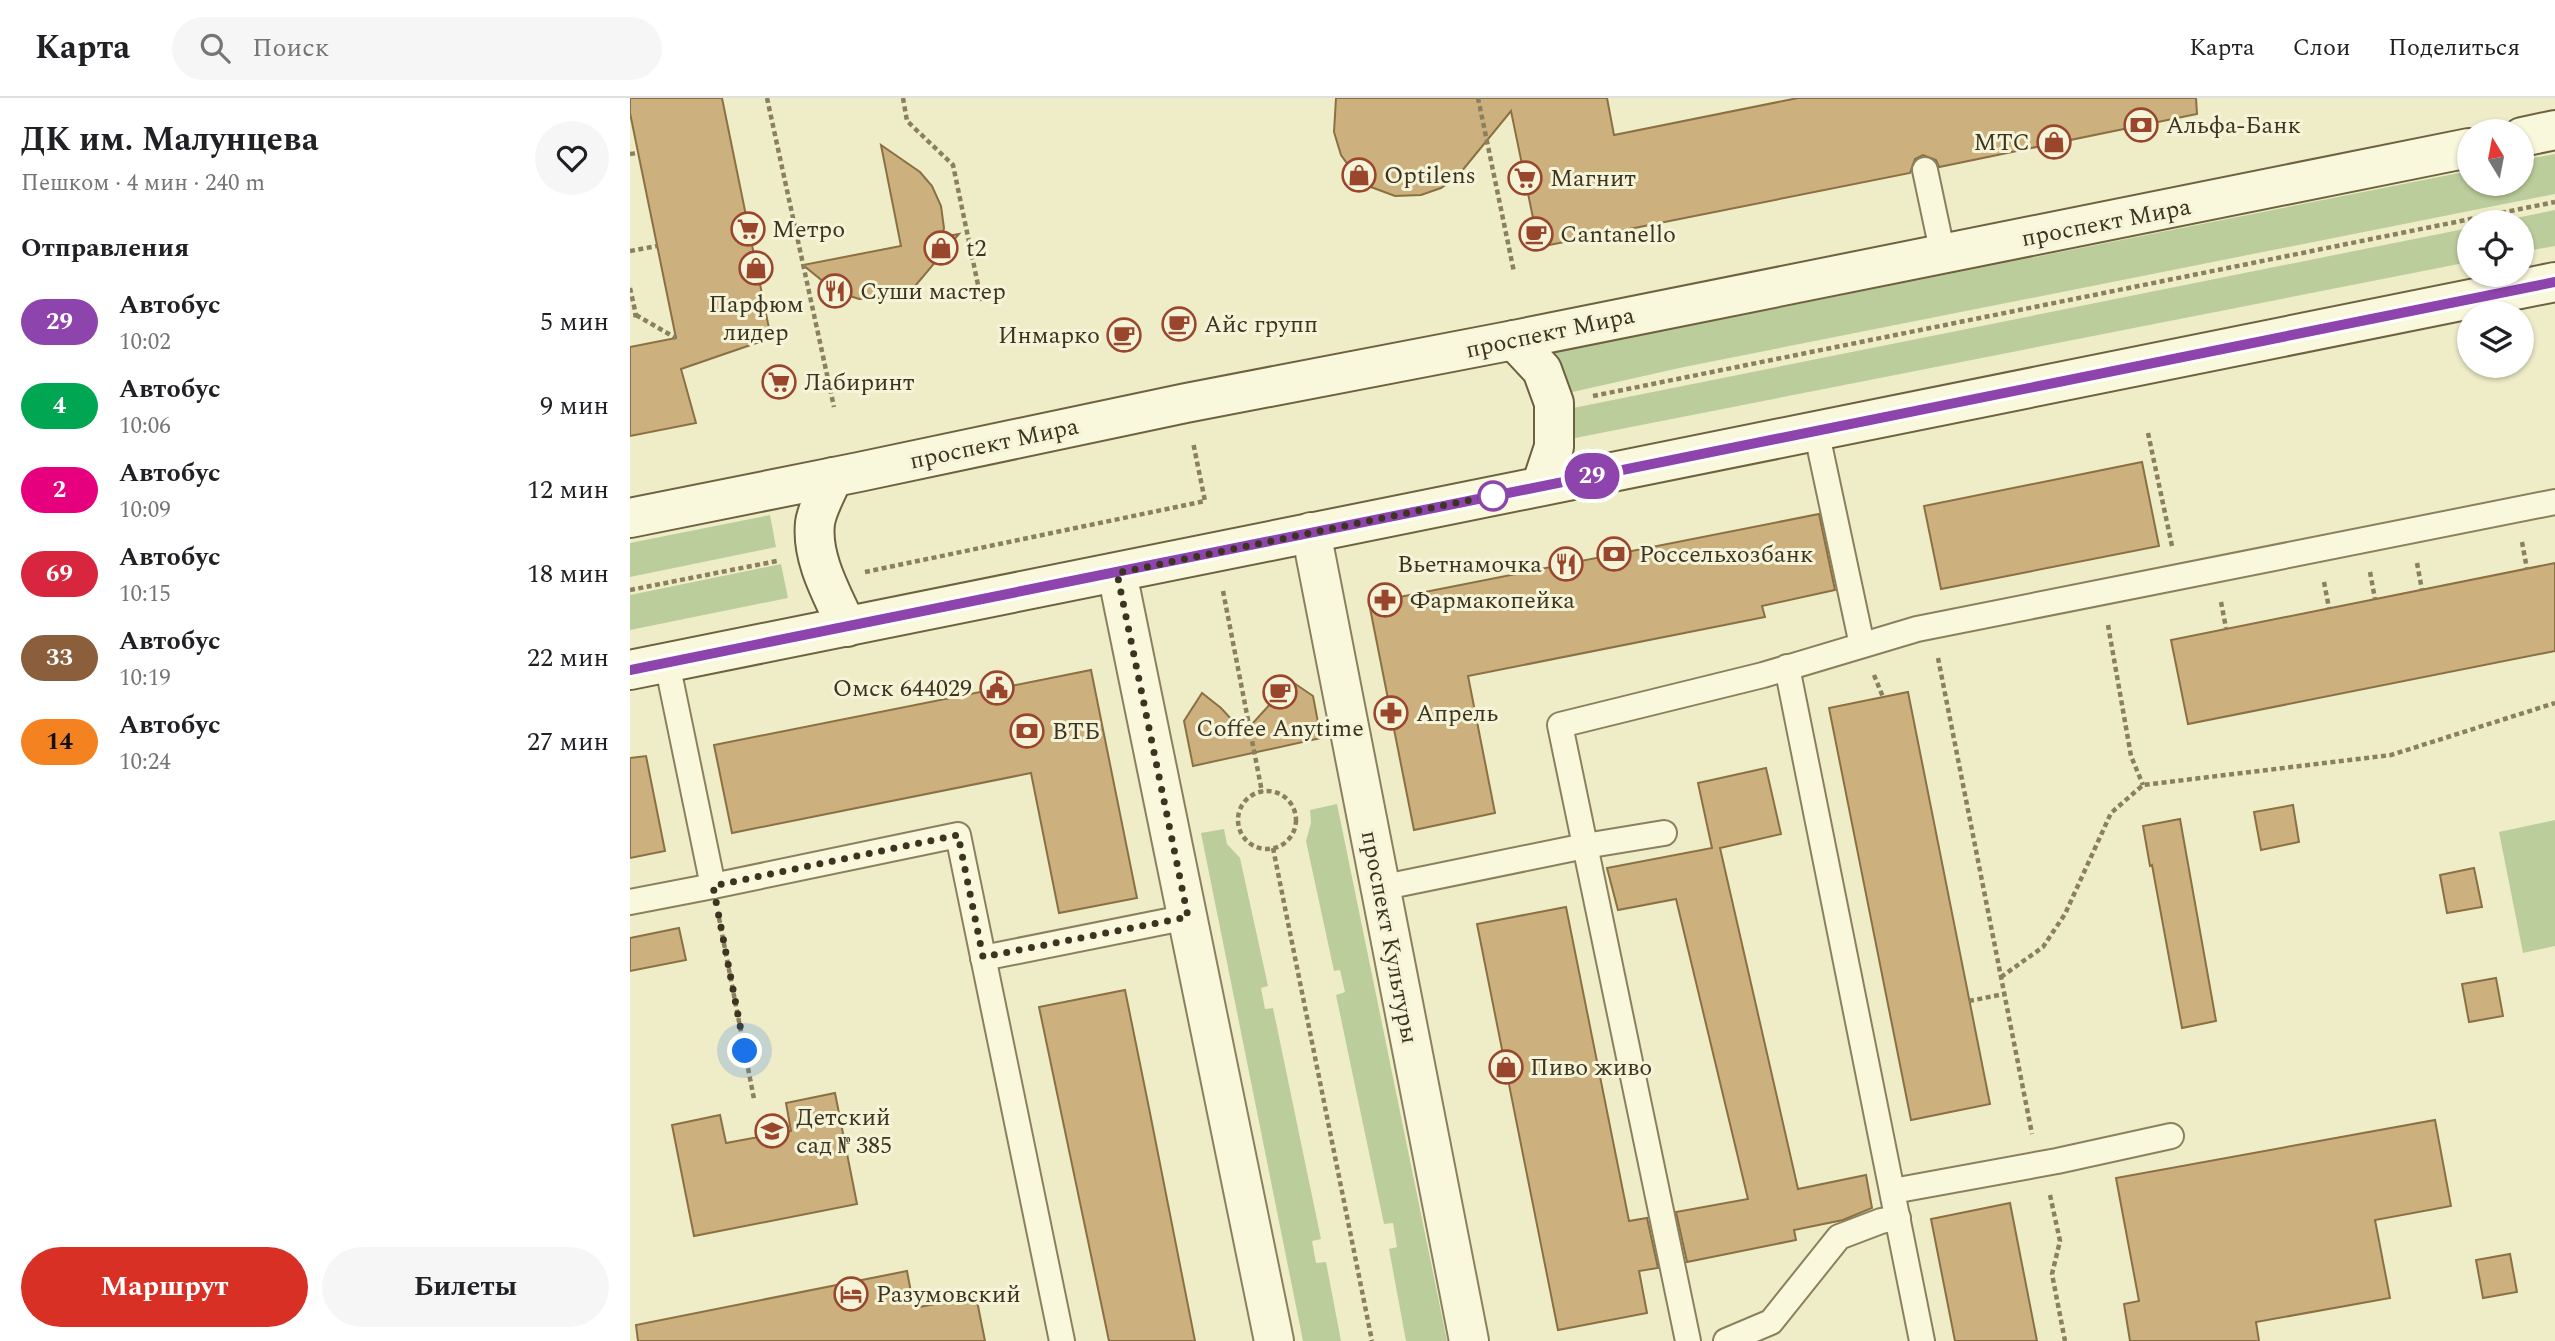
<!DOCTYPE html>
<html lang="ru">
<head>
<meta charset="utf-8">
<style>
	body { margin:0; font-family:Spectral,serif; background:#f6f6f6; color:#202124; height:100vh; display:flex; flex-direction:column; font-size:26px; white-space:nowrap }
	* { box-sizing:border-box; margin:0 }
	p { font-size:23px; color:#757577 }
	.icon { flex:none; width:38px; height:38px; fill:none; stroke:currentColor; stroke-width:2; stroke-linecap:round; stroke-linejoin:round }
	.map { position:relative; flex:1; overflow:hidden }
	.side { display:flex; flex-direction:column; background:#fff; width:630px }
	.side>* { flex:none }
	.badge { padding:0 14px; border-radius:23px; font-size:24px; line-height:46px }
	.needle { width:46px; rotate:350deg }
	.buttons { position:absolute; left:1827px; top:21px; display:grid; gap:14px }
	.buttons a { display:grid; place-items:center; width:77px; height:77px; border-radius:50%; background:#fff; box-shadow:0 2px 5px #0004; font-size:35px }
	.you { position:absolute; width:35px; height:35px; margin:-18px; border:5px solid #fff; border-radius:50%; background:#1a73e8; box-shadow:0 0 0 10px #1a73e833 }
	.map>.badge { position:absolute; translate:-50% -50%; box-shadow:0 0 0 4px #fff }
	h2 { padding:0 21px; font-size:26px; line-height:63px }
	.round { display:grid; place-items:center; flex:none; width:74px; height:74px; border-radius:37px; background:#f6f6f6 }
	.headline { display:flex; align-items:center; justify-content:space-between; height:119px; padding:0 21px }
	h1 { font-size:33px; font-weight:700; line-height:52px }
	.button { display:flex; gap:14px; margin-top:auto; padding:14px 21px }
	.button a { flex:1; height:80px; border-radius:42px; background:#d93025; color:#fff; font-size:28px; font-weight:700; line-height:80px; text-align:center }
	.button a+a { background:#f6f6f6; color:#202124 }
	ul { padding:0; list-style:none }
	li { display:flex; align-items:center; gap:21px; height:84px; padding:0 21px }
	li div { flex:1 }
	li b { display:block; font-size:26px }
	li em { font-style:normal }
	li .badge { min-width:77px; font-weight:700; text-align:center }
	header { display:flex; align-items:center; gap:42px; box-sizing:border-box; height:98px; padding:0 35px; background:#fff; border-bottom:2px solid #e0e0e0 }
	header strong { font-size:33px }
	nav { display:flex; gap:38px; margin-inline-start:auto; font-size:24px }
	.search { width:490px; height:63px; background:#f6f6f6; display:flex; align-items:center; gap:18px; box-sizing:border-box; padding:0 24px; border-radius:38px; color:#757577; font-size:26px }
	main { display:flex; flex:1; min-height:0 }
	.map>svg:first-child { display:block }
	.grass { fill:#bccd9c }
	.building { fill:#ccb17f; stroke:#8a7043; stroke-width:2 }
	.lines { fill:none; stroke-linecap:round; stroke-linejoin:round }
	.lane-casing { stroke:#8b805d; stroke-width:28 }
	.street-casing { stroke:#8b805d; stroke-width:42 }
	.secondary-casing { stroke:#6d6140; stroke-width:42 }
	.path { stroke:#8b805d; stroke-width:4.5; stroke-dasharray:5 3.5; stroke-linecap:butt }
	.lane { stroke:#f9f7dc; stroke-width:24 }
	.street { stroke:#f9f7dc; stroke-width:38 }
	.secondary { stroke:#f9f7dc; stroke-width:38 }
	.line-casing { stroke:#fff; stroke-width:16 }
	.line { stroke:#8e44ad; stroke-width:10 }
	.walk { stroke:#3c3420; stroke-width:7; stroke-dasharray:0 12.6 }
	.stop-dot { fill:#fff; stroke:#8e44ad; stroke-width:3.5 }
	.labels { text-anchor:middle; stroke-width:6; stroke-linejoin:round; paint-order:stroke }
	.poi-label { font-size:24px; fill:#3c3420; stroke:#f6f4d8; text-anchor:start }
	.street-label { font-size:24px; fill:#3c3420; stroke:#f6f4d8 }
</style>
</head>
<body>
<header>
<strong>Карта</strong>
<div class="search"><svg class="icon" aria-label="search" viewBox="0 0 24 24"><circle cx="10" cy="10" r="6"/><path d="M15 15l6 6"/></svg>Поиск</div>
<nav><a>Карта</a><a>Слои</a><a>Поделиться</a></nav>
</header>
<main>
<section class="side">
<div class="headline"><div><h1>ДК им. Малунцева</h1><p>Пешком · 4 мин · 240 m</p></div><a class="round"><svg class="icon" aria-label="heart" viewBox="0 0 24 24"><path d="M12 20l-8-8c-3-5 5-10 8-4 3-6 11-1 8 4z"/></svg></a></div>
<h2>Отправления</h2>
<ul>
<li><span class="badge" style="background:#8e44ad;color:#fff">29</span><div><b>Автобус</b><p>10:02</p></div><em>5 мин</em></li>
<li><span class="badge" style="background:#00a651;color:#fff">4</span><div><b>Автобус</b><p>10:06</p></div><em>9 мин</em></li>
<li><span class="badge" style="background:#e6007e;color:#fff">2</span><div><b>Автобус</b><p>10:09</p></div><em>12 мин</em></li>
<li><span class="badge" style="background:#d7263d;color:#fff">69</span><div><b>Автобус</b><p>10:15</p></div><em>18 мин</em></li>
<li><span class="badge" style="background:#8b5e3c;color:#fff">33</span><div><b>Автобус</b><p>10:19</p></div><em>22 мин</em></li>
<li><span class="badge" style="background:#f58220;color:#111">14</span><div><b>Автобус</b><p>10:24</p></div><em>27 мин</em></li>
</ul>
<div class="button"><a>Маршрут</a><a>Билеты</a></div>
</section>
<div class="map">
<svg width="1925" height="1243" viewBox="0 0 1925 1243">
	<rect width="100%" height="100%" fill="#efecc8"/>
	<g class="grass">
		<path d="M 1925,56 L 1925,96 L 1054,269 L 938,295 L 916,256 L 1839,73 L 1839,86 L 1892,86 L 1892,62 Z"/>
		<path d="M 1925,112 L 1925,148 L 1892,154 L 1892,124 L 1866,124 Z"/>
		<path d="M 1839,130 L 1839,164 L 940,341 L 943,328 L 943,310 Z"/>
		<path d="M 140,417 L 146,449 L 0,479 L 0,445 Z"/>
		<path d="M 151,466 L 158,500 L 0,532 L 0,497 Z"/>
		<path d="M 707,706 L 817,1243 L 776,1243 L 759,1151 L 767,1149 L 763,1125 L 754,1126 L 706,897 L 715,894 L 710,872 L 704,873 L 676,743 L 681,725 L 680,712 Z"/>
		<path d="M 1925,722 L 1925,848 L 1893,855 L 1869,734 Z"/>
		<path d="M 594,731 L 597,746 L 610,760 L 638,888 L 631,890 L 635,911 L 643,910 L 691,1141 L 682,1143 L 686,1165 L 696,1164 L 711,1243 L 673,1243 L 571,735 Z"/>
	</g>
	<g class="building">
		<path d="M 0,0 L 92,0 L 141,240 L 51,271 L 66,325 L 0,338 L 0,249 L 46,240 L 0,15 Z"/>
		<path d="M 706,0 L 977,0 L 984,37 L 1168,0 L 1566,0 L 1567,16 L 1309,69 L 1306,62 L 1293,57 L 1285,61 L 1280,75 L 909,149 L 881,13 L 827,79 L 811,90 L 791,97 L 765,98 L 741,89 L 724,75 L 711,57 L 704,34 Z"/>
		<path d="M 251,47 L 290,74 L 302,88 L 311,108 L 314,130 L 312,139 L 329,136 L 280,194 L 279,190 L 255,200 L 229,201 L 205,193 L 173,167 L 271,148 Z"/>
		<path d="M 1512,364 L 1529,448 L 1311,491 L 1294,408 Z"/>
		<path d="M 1189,416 L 1205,492 L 1132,508 L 1135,519 L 838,578 L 865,715 L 784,732 L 739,505 Z"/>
		<path d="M 1925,465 L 1925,553 L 1558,626 L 1541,542 Z"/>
		<path d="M 461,572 L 507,800 L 429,815 L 401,675 L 102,735 L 84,647 Z"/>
		<path d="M 661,583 L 683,598 L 691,640 L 563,668 L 554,623 L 572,595 L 591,610 L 614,635 Z"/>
		<path d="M 1278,594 L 1360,1006 L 1281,1022 L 1199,610 Z"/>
		<path d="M 16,658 L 35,753 L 0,760 L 0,660 Z"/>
		<path d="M 1136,670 L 1151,736 L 1090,750 L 1168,1091 L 1236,1077 L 1242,1110 L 1213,1122 L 1164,1132 L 1166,1142 L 1057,1164 L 1046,1114 L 1118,1101 L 1046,801 L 988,812 L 977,770 L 1082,750 L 1068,685 Z"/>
		<path d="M 1663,707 L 1669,744 L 1631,752 L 1624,714 Z"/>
		<path d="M 1550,721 L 1586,923 L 1552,930 L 1522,767 L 1520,768 L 1513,728 Z"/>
		<path d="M 1844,770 L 1852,809 L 1817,815 L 1810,777 Z"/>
		<path d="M 936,809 L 999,1123 L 1017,1120 L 1028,1170 L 1009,1173 L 1017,1215 L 928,1232 L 847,826 Z"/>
		<path d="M 49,830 L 56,862 L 0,873 L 0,840 Z"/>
		<path d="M 1866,880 L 1873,918 L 1839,924 L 1832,886 Z"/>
		<path d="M 495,892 L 519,1010 L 565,1243 L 479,1243 L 409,909 Z"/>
		<path d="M 205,995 L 227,1106 L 64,1138 L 42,1027 L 90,1017 L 96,1045 L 161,1033 L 156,1005 Z"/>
		<path d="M 1805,1022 L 1821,1108 L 1745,1122 L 1760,1200 L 1626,1224 L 1629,1243 L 1500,1243 L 1494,1206 L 1509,1203 L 1486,1080 Z"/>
		<path d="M 1380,1105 L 1407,1243 L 1325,1243 L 1301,1121 Z"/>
		<path d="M 1880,1156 L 1887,1194 L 1853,1200 L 1846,1162 Z"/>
		<path d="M 277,1173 L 284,1210 L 346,1198 L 355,1243 L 8,1243 L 6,1227 Z"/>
	</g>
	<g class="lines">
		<defs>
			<g id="lane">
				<path d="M 1295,72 L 1313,157"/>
				<path d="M 1186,332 L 1232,547"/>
				<path d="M 37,565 L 83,788 L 328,737 L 432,1243"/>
				<path d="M 1157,569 L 1292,1243"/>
				<path d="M 750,790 L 955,748 L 1034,735"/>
				<path d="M 0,804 L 83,788"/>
				<path d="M 353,860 L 558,819"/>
				<path d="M 1263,1093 L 1427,1063 L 1541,1038"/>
				<path d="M 1058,1243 L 930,627 L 1133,577 L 1287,531 L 1925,404"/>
				<path d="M 1096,1243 L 1141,1224 L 1209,1139 L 1251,1123 L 1268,1120"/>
			</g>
			<g id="street">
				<path d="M 681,434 L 839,1243"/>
				<path d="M 487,475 L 644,1243"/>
			</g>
			<g id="secondary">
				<path d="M 1892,39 L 1925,32"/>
				<path d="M 884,242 L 912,272 L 924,305 L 924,349 L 911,388"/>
				<path d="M 203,379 C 197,394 187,410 185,425 C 181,461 203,498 217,529"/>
				<path d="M 0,420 L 229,374 L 556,305 L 884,242 L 1839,50"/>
				<path d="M 0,572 L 1925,184"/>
			</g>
		</defs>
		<use href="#lane" class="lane-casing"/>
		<use href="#street" class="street-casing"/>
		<use href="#secondary" class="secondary-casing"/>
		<g class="path">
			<path d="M 137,0 L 204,309"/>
			<path d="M 273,0 L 277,23 L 323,67 L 352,206"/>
			<path d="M 848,0 L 884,174"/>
			<path d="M 0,56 L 8,55"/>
			<path d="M 0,153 L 27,148"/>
			<path d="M 0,190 L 6,217 L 0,218"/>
			<path d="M 6,217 L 46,240"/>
			<path d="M 963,298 L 1925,104"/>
			<path d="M 1518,335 L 1542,448"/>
			<path d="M 1892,444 L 1897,471"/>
			<path d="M 1787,465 L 1792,492"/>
			<path d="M 235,474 L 575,403 L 563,344"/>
			<path d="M 1740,474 L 1745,501"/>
			<path d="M 1694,484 L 1699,510"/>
			<path d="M 0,492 L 147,463"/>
			<path d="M 593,493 L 632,694"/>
			<path d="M 1591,504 L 1596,530"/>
			<path d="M 1478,527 L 1501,658 L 1513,687"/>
			<path d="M 1308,560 L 1402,1036"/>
			<path d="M 1244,577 L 1253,599"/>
			<circle cx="637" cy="722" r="29"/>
			<path d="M 643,750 L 742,1243"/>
			<path d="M 89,820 L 124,1001"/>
			<path d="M 1371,879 L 1413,849 L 1435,816 L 1481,715 L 1513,687 L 1761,657 L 1925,605"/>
			<path d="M 1339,903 L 1374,896"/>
			<path d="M 1420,1097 L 1430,1143 L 1422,1176 L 1435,1243"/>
		</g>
		<use href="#lane" class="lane"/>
		<use href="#street" class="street"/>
		<use href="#secondary" class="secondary"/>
	</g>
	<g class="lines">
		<defs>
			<path id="line" d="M 0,572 L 1925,184"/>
		</defs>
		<use href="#line" class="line-casing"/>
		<use href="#line" class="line"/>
		<path class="walk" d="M 115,953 L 83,788 L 328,737 L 353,859 L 558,819 L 487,475 L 874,395 L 863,398"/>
	</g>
	<defs>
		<symbol id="bank-ring" viewBox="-11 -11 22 22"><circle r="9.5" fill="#f6f4d8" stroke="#9a462d" stroke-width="1.5"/><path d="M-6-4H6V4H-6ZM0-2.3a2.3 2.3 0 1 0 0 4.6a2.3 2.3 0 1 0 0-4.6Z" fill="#9a462d"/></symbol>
		<symbol id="shop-ring" viewBox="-11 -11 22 22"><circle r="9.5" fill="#f6f4d8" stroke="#9a462d" stroke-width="1.5"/><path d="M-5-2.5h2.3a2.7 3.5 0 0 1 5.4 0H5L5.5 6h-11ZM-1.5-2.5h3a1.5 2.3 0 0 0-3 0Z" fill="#9a462d"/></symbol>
		<symbol id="supermarket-ring" viewBox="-11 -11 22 22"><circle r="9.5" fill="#f6f4d8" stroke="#9a462d" stroke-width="1.5"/><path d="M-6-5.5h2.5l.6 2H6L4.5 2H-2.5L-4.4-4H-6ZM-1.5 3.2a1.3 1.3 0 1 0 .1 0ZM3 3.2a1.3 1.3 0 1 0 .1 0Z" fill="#9a462d"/></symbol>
		<symbol id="cafe-ring" viewBox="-11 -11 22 22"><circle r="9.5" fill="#f6f4d8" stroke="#9a462d" stroke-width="1.5"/><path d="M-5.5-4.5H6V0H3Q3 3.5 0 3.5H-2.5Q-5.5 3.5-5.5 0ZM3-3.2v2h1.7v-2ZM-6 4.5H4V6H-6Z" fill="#9a462d"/></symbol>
		<symbol id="restaurant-ring" viewBox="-11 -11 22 22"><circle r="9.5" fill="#f6f4d8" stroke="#9a462d" stroke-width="1.5"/><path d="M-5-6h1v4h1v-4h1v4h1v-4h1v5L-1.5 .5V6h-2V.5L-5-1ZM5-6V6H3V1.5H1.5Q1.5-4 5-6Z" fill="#9a462d"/></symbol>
		<symbol id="pharmacy-ring" viewBox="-11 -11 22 22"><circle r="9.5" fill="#f6f4d8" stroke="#9a462d" stroke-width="1.5"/><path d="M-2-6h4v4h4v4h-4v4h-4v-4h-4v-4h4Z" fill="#9a462d"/></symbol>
		<symbol id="civic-ring" viewBox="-11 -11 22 22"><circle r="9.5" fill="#f6f4d8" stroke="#9a462d" stroke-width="1.5"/><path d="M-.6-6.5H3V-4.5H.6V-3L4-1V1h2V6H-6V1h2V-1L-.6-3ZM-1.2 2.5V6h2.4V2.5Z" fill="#9a462d"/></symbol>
		<symbol id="school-ring" viewBox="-11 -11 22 22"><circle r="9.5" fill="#f6f4d8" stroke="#9a462d" stroke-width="1.5"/><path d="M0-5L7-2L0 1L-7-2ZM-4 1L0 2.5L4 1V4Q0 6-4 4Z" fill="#9a462d"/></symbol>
		<symbol id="hotel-ring" viewBox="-11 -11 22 22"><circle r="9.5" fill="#f6f4d8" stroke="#9a462d" stroke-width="1.5"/><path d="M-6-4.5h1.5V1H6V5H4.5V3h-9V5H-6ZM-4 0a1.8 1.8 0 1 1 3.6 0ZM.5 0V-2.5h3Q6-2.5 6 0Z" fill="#9a462d"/></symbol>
	</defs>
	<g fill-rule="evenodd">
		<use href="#bank-ring" x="1492" y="8" width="38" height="38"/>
		<use href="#shop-ring" x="1405" y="25" width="38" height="38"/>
		<use href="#shop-ring" x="710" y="58" width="38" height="38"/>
		<use href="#supermarket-ring" x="876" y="61" width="38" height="38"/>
		<use href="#supermarket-ring" x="99" y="112" width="38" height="38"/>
		<use href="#cafe-ring" x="887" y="117" width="38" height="38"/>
		<use href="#shop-ring" x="292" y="131" width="38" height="38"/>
		<use href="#shop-ring" x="107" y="151" width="38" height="38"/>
		<use href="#restaurant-ring" x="186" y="174" width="38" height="38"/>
		<use href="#cafe-ring" x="530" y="207" width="38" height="38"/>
		<use href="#cafe-ring" x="475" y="218" width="38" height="38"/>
		<use href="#supermarket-ring" x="130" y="265" width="38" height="38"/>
		<use href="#bank-ring" x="965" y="437" width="38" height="38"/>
		<use href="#restaurant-ring" x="917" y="447" width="38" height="38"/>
		<use href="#pharmacy-ring" x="736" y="483" width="38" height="38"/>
		<use href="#civic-ring" x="348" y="571" width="38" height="38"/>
		<use href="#cafe-ring" x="631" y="575" width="38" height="38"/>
		<use href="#pharmacy-ring" x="742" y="596" width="38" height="38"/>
		<use href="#bank-ring" x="378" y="614" width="38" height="38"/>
		<use href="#shop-ring" x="857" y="950" width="38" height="38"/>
		<use href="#school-ring" x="123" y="1014" width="38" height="38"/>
		<use href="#hotel-ring" x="202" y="1177" width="38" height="38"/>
	</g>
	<circle class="stop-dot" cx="863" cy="398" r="14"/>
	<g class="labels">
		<g class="poi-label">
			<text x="1536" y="35">Альфа-Банк</text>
			<text x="1400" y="52" text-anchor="end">МТС</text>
			<text x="754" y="85">Optilens</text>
			<text x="920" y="88">Магнит</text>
			<text x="142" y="139">Метро</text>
			<text x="930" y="144">Cantanello</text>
			<text x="336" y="158">t2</text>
			<text x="230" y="201">Суши мастер</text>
			<text x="126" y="214" text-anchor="middle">Парфюм<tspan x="126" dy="28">лидер</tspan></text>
			<text x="574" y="234">Айс групп</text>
			<text x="470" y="245" text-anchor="end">Инмарко</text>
			<text x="174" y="292">Лабиринт</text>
			<text x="1009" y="464">Россельхозбанк</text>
			<text x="912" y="474" text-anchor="end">Вьетнамочка</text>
			<text x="780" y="510">Фармакопейка</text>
			<text x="342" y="598" text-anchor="end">Омск 644029</text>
			<text x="786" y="623">Апрель</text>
			<text x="650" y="638" text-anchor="middle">Coffee Anytime</text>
			<text x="422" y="641">ВТБ</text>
			<text x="900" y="977">Пиво живо</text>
			<text x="166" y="1027">Детский<tspan x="166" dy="28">сад № 385</tspan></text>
			<text x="246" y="1204">Разумовский</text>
		</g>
		<g class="street-label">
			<text transform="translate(1476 124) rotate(-11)" y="8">проспект Мира</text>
			<text transform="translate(920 234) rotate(-12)" y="8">проспект Мира</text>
			<text transform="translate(364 345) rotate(-12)" y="8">проспект Мира</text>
			<text transform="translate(760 839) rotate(79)" y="8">проспект Культуры</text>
		</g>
	</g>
</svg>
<div class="buttons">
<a><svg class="needle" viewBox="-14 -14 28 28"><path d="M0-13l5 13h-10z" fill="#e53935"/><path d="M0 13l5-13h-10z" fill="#757577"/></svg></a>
<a><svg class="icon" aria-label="locate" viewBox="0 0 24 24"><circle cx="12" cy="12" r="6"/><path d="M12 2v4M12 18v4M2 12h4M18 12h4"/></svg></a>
<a><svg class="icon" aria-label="layers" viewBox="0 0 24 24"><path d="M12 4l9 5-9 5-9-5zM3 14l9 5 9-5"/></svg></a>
</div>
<div class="you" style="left:115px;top:953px"></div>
<b class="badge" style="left:962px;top:378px;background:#8e44ad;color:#fff">29</b>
</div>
</main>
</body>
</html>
